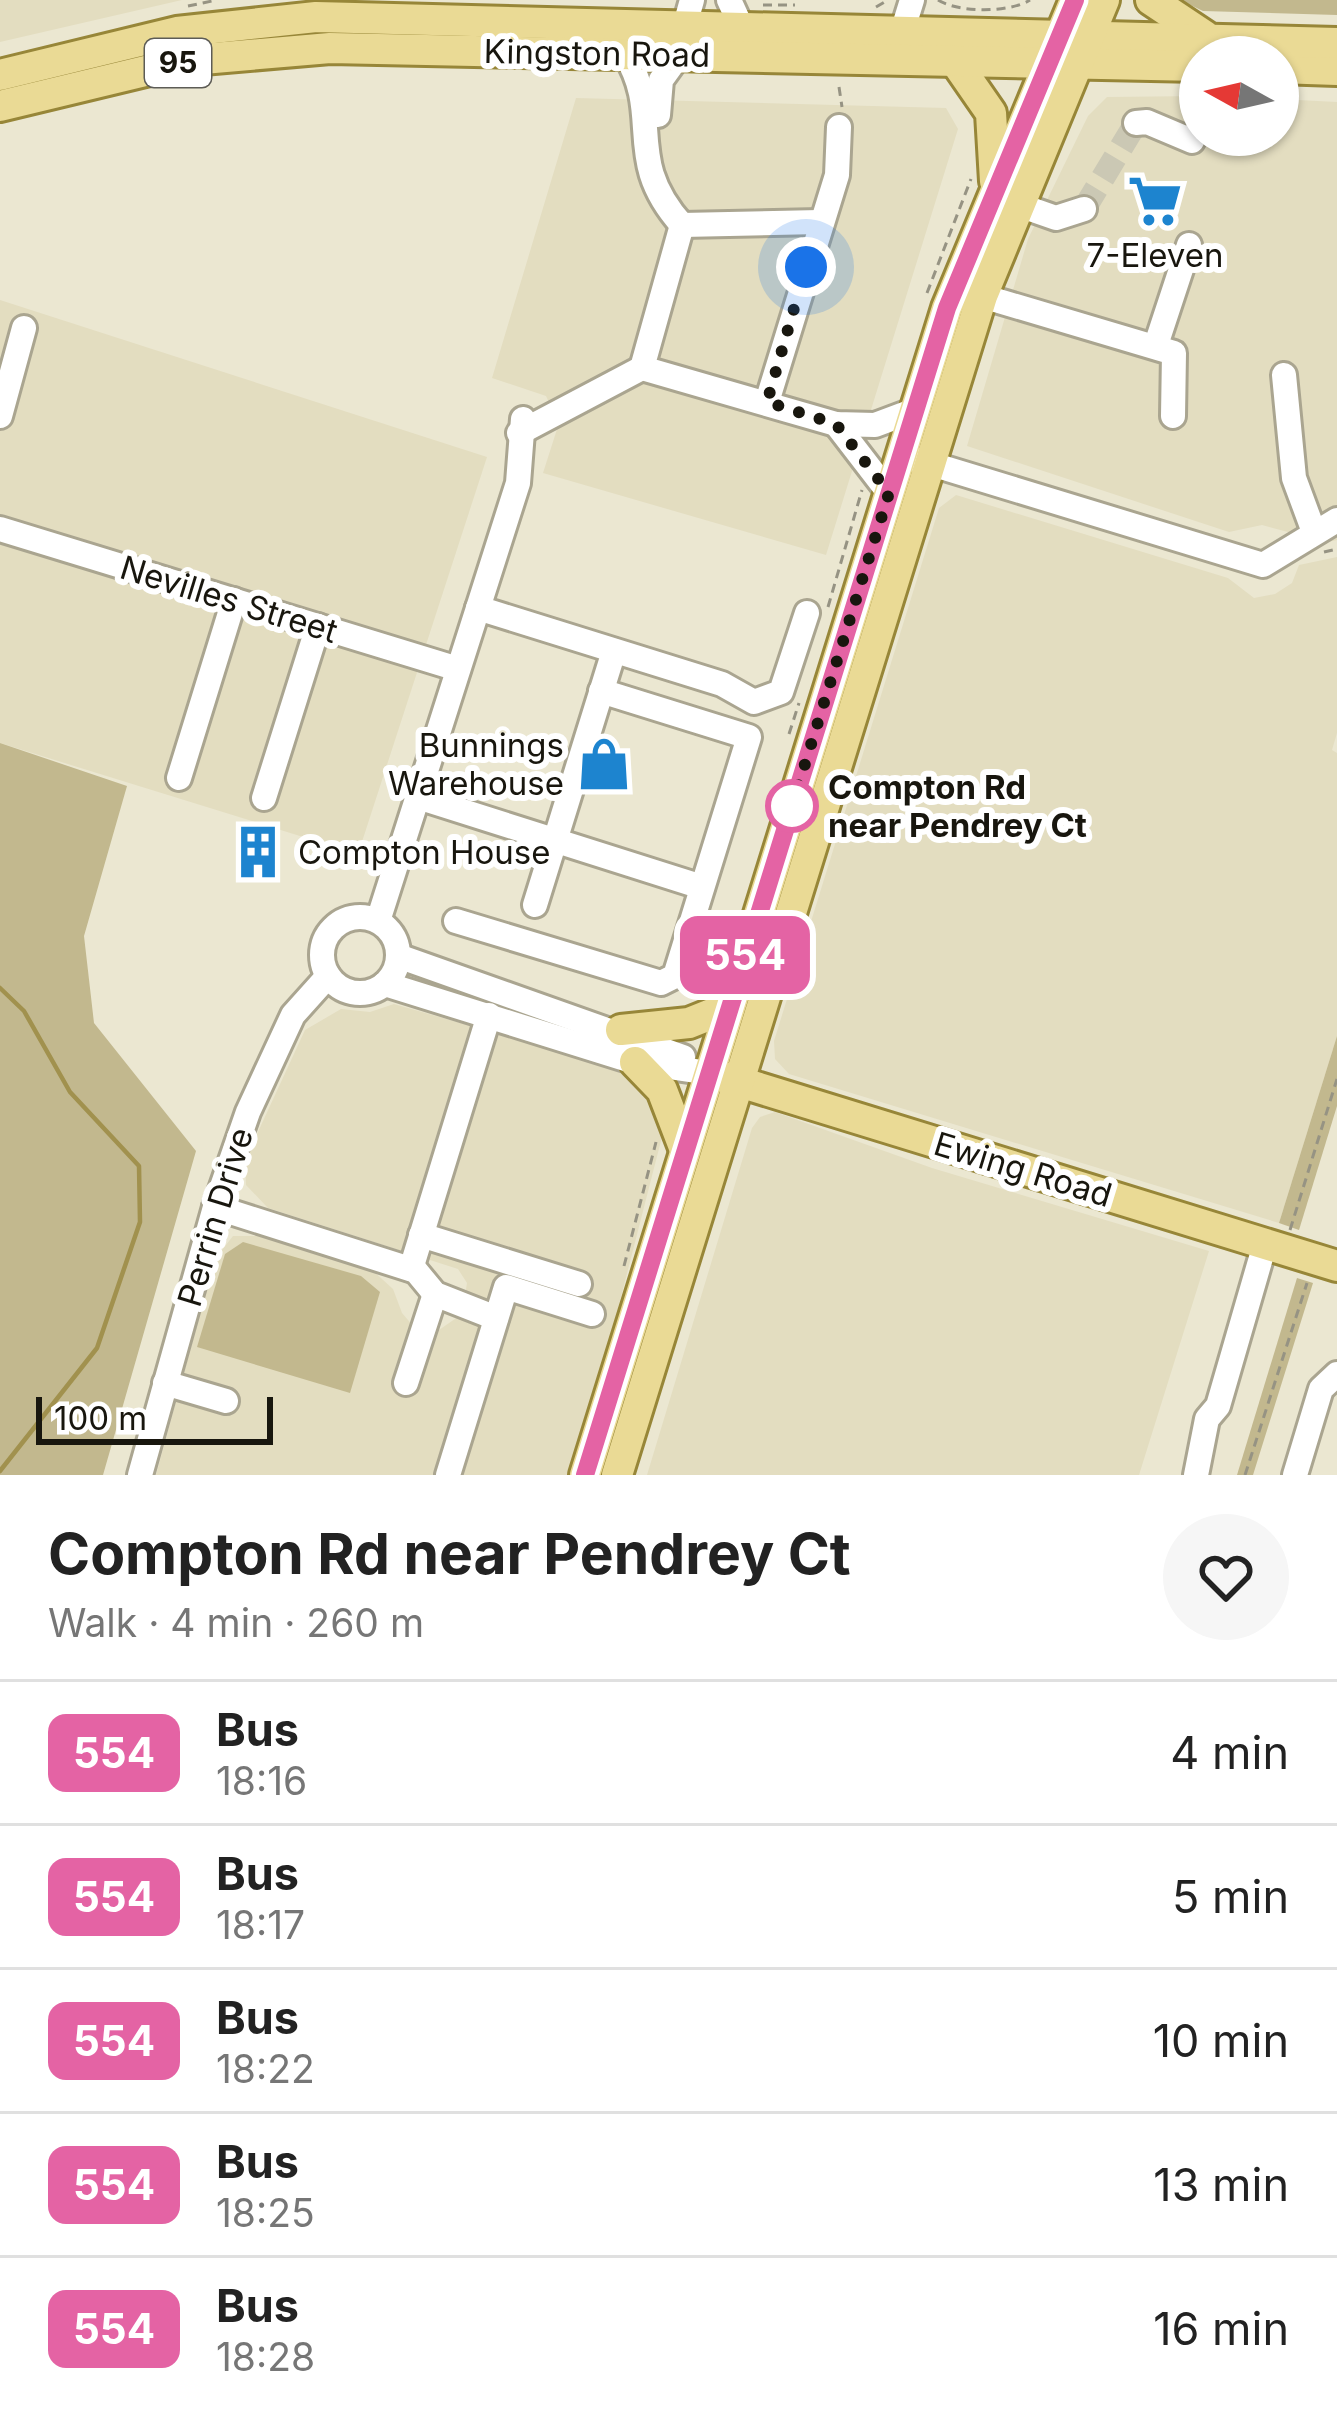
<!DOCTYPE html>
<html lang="en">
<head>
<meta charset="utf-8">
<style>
	body { margin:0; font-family:Inter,sans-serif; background:#f6f6f6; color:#222; height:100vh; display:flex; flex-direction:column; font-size:45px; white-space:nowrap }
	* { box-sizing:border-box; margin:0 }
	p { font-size:39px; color:#767676 }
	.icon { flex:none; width:66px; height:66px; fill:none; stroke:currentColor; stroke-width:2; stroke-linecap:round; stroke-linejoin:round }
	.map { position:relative; height:1475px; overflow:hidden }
	.side { display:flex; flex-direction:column; background:#fff; flex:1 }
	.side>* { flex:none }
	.badge { padding:0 24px; border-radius:18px; font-size:42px; line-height:78px }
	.needle { width:78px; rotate:278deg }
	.buttons { position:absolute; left:1179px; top:36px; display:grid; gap:24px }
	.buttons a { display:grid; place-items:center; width:120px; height:120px; border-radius:50%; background:#fff; box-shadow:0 3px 9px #0004; font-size:60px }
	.scale { position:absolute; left:36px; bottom:30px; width:237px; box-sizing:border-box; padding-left:12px; border:6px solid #18160e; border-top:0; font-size:33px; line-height:42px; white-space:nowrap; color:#18160e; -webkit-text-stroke:9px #fff; paint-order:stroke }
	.you { position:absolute; width:60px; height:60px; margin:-30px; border:9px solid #fff; border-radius:50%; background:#1a73e8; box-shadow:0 0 0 18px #1a73e833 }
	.map>.badge { position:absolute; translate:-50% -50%; box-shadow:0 0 0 6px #fff }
	.round { display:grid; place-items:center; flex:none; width:126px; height:126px; border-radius:63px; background:#f6f6f6 }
	.headline { display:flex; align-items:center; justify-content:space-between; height:204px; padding:0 48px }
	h1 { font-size:57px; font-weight:700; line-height:90px }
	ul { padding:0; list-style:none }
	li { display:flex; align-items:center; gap:36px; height:144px; padding:0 48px; border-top:3px solid #e0e0e0 }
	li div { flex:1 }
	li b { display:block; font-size:45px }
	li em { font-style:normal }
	li .badge { min-width:132px; font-weight:700; text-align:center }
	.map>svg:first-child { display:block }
	.built { fill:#e3ddc0 }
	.green { fill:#c2b88e }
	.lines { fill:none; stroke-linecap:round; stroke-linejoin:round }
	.stream { stroke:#a1914e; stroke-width:4.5 }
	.minor-tunnel { stroke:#cbc8b4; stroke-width:24; stroke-dasharray:24 12; stroke-linecap:butt }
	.minor-casing { stroke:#aaa590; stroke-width:30 }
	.major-casing { stroke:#978638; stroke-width:36 }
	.path { stroke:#969383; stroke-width:3; stroke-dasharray:9 6; stroke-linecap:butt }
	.minor { stroke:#fff; stroke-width:24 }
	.major { stroke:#eada95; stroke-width:30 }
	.line-casing { stroke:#fff; stroke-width:27 }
	.line { stroke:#e463a4; stroke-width:18 }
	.walk { stroke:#18160e; stroke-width:12; stroke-dasharray:0 21.6 }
	.stop-dot { fill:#fff; stroke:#e463a4; stroke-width:6 }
	.labels { text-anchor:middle; stroke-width:12; stroke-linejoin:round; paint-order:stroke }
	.shield { fill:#fff; stroke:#5d5c56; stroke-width:3 }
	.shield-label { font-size:30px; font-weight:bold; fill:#18160e }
	.street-label { font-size:33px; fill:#18160e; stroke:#fff }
	.poi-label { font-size:33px; fill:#18160e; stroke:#fff }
	.stop-label { font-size:33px; font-weight:bold; fill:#18160e; stroke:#fff; text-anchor:start }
</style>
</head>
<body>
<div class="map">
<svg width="1337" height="1475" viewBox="0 0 1337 1475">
	<rect width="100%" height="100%" fill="#ebe7d1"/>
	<g class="built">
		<path d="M 0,0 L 182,0 L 0,42 Z"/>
		<path d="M 1200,96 L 1200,135 L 1278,135 L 1278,99 L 1337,102 L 1337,540 L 1298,549 L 1288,532 L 1262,525 L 1229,532 L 967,446 L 1028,239 L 1088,116 L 1107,97 Z"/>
		<path d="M 576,98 L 946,108 L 958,129 L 826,555 L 543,473 L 559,423 L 546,396 L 492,378 Z"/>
		<path d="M 0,300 L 487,457 L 358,854 L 0,743 Z"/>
		<path d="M 956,495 L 1228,578 L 1254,598 L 1275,594 L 1292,583 L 1299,565 L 1337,557 L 1337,733 L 1332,750 L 1337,753 L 1337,1036 L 1279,1223 L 789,1074 L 775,1059 L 774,1041 L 939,508 Z"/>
		<path d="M 394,1004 L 643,1075 L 663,1133 L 611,1336 L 568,1475 L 156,1475 L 215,1259 L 233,1236 L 264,1236 L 371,1269 L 393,1289 L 402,1313 L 414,1327 L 439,1330 L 462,1314 L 467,1283 L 458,1269 L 268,1208 L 246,1185 L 245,1160 L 305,1030 L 341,1009 L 370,1012 Z"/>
		<path d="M 775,1112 L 932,1168 L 1209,1251 L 1139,1475 L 647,1475 L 752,1128 L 760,1117 Z"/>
	</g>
	<g class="green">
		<path d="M 1180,0 L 1337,0 L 1337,15 L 1203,11 Z"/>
		<path d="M 0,743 L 127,786 L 84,936 L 94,1023 L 196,1151 L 103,1475 L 0,1475 Z"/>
		<path d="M 1337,1036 L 1337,1106 L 1299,1230 L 1279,1223 Z"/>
		<path d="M 243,1242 L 361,1276 L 380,1292 L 350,1393 L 197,1347 L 225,1254 Z"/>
		<path d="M 1297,1278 L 1313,1283 L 1253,1475 L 1237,1475 Z"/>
	</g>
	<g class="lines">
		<path class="stream" d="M 0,988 L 24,1011 L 70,1092 L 139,1166 L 140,1222 L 97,1348 L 0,1471"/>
		<path class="minor-tunnel" d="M 1084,209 L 1136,123"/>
		<defs>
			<g id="minor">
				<path d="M 729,0 L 741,26"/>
				<path d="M 685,25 L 692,0"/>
				<path d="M 903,29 L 912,0"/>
				<path d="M 625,54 C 664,117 622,158 682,225 L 820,222"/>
				<path d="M 658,115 L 661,80 L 679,55"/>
				<path d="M 1136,123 L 1147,122 L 1192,141 L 1200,125"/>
				<path d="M 1019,205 L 1056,218 L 1084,209"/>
				<path d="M 682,225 L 642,368 L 836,424 L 875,425 L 915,410"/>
				<path d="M 982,296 L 1174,353 L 1173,416"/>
				<path d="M 1156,345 L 1189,245"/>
				<path d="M 1284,375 L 1294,478 L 1314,532"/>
				<path d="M 767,402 L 837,175 L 839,127"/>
				<path d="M 0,416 L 24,328"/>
				<path d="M 836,424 L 889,493"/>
				<path d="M 519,433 L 642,368"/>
				<path d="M 915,459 L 1263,565 L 1337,520"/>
				<path d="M 0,529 L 458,669"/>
				<path d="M 478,608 L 722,684 L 754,702 L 781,692 L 807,613"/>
				<path d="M 179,778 L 234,600"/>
				<path d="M 418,797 L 702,887"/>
				<path d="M 264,798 L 318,626"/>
				<path d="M 535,905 L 614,651"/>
				<circle cx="360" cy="955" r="38"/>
				<path d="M 378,921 L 518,483 L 523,419"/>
				<path d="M 456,921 L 661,983 L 675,976 L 749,737 L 601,691"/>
				<path d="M 398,956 L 683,1057"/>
				<path d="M 385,984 L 635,1062 L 709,1073"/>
				<path d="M 215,1207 L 416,1271 L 435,1294 L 496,1318"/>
				<path d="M 421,1235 L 579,1284"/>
				<path d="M 411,1269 L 489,1015"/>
				<path d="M 165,1383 L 226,1401"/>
				<path d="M 406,1383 L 435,1294"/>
				<path d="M 140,1475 L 215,1207 L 248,1112 L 293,1015 L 328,976"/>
				<path d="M 448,1475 L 506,1287 L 592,1314"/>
				<path d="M 1196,1475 L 1207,1419 L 1218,1406 L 1265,1244"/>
				<path d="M 1295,1475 L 1321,1389 L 1337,1374"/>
			</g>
			<g id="major">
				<path d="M 1151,0 L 1205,36"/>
				<path d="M 955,61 L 991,113 L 995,181"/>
				<path d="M 1278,68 L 1337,70"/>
				<path d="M 0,75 L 177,32 L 316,17 L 1337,43"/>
				<path d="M 0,106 L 191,60 L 330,48 L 1200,66"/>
				<path d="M 621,1030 L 689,1023 L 729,1007"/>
				<path d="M 635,1062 L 662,1090 L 685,1150"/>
				<path d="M 720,1076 L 1337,1266"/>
				<path d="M 585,1475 L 947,308 L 1075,0"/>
				<path d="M 617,1475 L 982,296 L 1104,0"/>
			</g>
		</defs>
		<use href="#minor" class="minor-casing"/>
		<use href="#major" class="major-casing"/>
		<g class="path">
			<path d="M 938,0 C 959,13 1009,13 1030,0"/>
			<path d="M 763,5 L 795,5"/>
			<path d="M 188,6 L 217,0"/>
			<path d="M 876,7 L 888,0"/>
			<path d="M 839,87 L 842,107"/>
			<path d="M 927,293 L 971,179"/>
			<path d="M 1324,552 L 1337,549"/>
			<path d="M 828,607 L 862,490"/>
			<path d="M 789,734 L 799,703"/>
			<path d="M 1290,1230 L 1337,1079"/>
			<path d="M 624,1266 L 656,1142"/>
			<path d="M 1245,1475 L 1307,1283"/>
		</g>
		<use href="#minor" class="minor"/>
		<use href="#major" class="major"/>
	</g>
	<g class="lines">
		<defs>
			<path id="line" d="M 585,1475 L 947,308 L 1075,0"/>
		</defs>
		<use href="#line" class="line-casing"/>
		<use href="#line" class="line"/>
		<path class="walk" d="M 792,806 L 889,493 L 836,424 L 767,402 L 806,267"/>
	</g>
	<defs>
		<symbol id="supermarket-bare" viewBox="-9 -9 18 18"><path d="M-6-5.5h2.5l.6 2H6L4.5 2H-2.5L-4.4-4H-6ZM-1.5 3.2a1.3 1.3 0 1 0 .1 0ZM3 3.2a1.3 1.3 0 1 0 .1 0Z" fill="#1d84cf" stroke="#fff" stroke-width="2.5" paint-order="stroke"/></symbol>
		<symbol id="shop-bare" viewBox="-9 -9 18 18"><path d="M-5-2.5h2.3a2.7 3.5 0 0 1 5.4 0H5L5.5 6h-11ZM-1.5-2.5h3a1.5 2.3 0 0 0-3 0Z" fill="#1d84cf" stroke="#fff" stroke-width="2.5" paint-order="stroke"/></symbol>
		<symbol id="building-bare" viewBox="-9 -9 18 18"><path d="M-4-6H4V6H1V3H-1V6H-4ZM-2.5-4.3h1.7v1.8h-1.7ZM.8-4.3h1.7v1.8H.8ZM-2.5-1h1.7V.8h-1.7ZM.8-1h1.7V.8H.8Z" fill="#1d84cf" stroke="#fff" stroke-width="2.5" paint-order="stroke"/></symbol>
	</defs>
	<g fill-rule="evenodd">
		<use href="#supermarket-bare" x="1117" y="163" width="76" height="76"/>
		<use href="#shop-bare" x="566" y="726" width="76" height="76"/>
		<use href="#building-bare" x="220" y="814" width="76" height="76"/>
	</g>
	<circle class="stop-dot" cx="792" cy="806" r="24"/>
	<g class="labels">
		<rect class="shield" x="145" y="39" width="66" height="48" rx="9"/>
		<g class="shield-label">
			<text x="178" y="73">95</text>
		</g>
		<g class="street-label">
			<text transform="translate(597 53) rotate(1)" y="12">Kingston Road</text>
			<text transform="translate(229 599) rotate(17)" y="12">Nevilles Street</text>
			<text transform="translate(1023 1169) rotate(17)" y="12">Ewing Road</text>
			<text transform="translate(215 1217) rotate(-73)" y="12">Perrin Drive</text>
		</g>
		<g class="poi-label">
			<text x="1155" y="267">7-Eleven</text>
			<text x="564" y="757" text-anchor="end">Bunnings<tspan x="564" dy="38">Warehouse</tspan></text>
			<text x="298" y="864" text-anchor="start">Compton House</text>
		</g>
		<g class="stop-label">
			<text x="828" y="799">Compton Rd<tspan x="828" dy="38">near Pendrey Ct</tspan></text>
		</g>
	</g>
</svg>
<div class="buttons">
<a><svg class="needle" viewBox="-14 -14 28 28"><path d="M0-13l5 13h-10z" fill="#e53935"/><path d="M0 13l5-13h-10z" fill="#767676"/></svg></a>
</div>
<div class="scale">100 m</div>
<div class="you" style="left:806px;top:267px"></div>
<b class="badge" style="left:745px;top:955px;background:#e463a4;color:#fff">554</b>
</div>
<section class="side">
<div class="headline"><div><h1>Compton Rd near Pendrey Ct</h1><p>Walk · 4 min · 260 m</p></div><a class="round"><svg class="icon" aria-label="heart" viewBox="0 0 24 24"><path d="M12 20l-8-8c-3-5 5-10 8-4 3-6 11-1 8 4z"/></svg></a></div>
<ul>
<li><span class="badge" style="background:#e463a4;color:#fff">554</span><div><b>Bus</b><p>18:16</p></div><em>4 min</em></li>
<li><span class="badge" style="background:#e463a4;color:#fff">554</span><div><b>Bus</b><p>18:17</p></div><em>5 min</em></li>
<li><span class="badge" style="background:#e463a4;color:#fff">554</span><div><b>Bus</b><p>18:22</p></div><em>10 min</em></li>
<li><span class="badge" style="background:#e463a4;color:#fff">554</span><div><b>Bus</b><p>18:25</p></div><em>13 min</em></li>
<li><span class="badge" style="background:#e463a4;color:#fff">554</span><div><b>Bus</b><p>18:28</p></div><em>16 min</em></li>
</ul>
</section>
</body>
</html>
